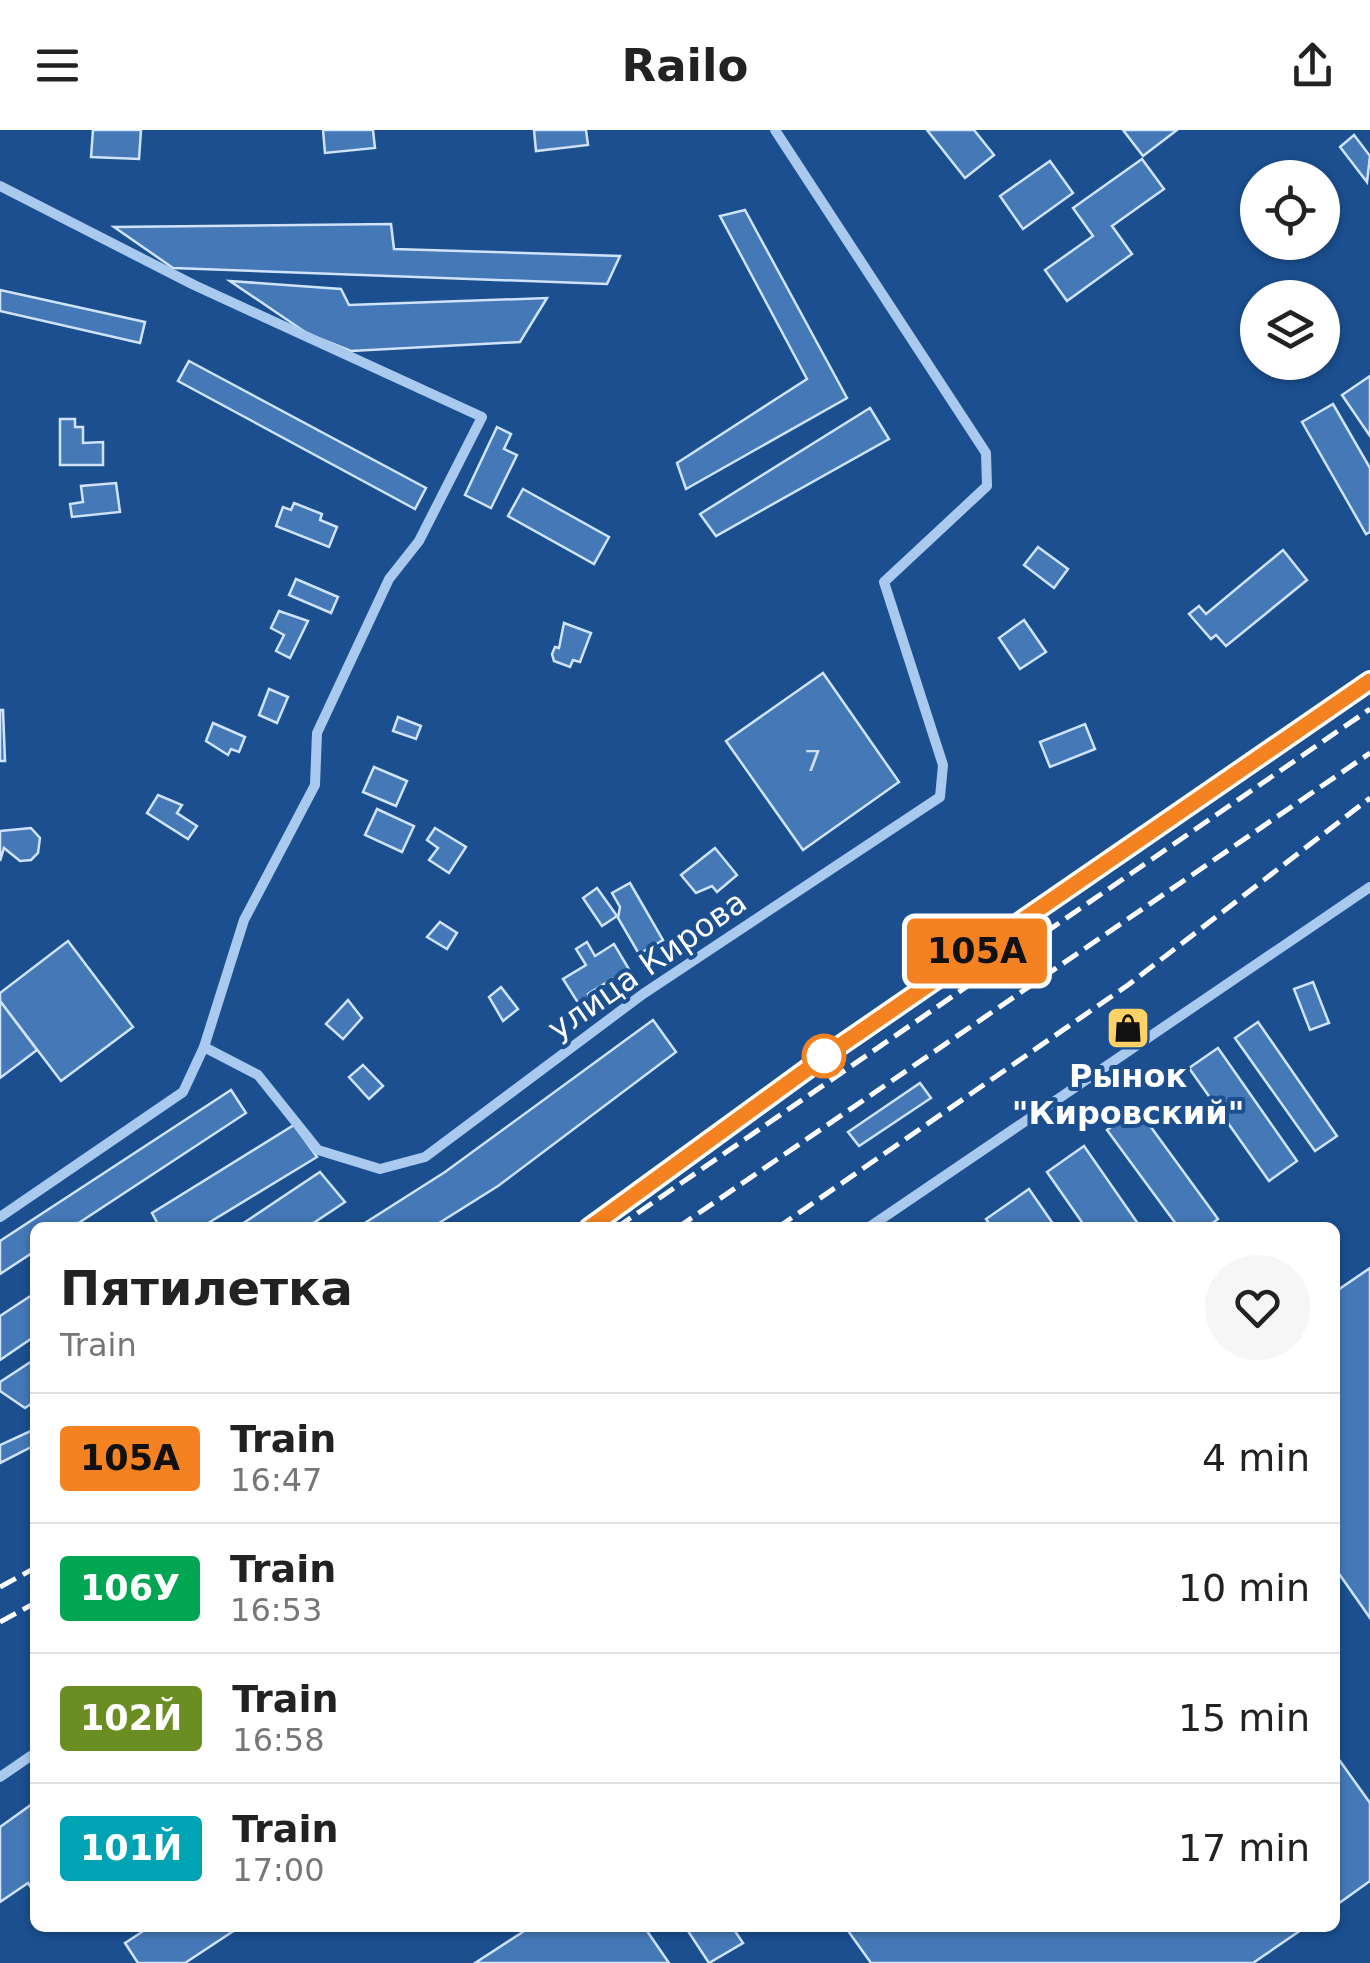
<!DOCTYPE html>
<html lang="en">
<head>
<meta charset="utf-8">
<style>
	body { margin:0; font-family:"DejaVu Sans",sans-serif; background:#f6f6f6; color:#222; height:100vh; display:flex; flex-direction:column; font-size:38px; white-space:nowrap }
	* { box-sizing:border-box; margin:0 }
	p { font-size:32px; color:#767676 }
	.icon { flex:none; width:55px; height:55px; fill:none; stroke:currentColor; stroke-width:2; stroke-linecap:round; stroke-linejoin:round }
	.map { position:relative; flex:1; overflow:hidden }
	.side { position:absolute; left:30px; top:1092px; width:1310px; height:710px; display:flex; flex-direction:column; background:#fff; border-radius:15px; box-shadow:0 2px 8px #0004 }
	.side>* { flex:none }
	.badge { padding:0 20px; border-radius:8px; font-size:35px; line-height:65px }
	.fabs { position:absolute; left:1240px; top:30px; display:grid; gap:20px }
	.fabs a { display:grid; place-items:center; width:100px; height:100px; border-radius:50%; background:#fff; box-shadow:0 2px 8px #0004; font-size:50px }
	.map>.badge { position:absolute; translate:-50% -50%; box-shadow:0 0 0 5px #fff }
	.round { display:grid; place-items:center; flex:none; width:105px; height:105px; border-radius:52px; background:#f6f6f6 }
	.summary { display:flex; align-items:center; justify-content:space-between; height:170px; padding:0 30px }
	h1 { font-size:48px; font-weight:700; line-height:75px }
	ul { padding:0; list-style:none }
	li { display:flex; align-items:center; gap:30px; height:130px; padding:0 30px; border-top:2px solid #e0e0e0 }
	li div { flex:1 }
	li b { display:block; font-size:38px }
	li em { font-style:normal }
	li .badge { min-width:110px; font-weight:700; text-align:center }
	header { display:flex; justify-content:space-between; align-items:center; height:130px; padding:0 30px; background:#fff; font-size:45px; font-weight:700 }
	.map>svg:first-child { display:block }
	.building { fill:#4478b7; stroke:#cfe3fa; stroke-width:2.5 }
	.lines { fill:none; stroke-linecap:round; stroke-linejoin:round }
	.street { stroke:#a9c9ee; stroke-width:10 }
	.rail { stroke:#fff; stroke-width:5; stroke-dasharray:18 8; stroke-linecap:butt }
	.line-casing { stroke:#fff; stroke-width:22 }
	.line { stroke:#f58220; stroke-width:15 }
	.stop-dot { fill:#fff; stroke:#f58220; stroke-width:5 }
	.labels { text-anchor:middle; stroke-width:8; stroke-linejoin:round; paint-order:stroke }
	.number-label { font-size:28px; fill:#d0dded }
	.street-label { font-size:32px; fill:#fff; stroke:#1b4f8f }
	.poi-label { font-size:32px; font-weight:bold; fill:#fff; stroke:#1b4f8f }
</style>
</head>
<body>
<header><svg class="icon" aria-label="menu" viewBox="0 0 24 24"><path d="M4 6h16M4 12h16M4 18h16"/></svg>Railo<svg class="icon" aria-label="share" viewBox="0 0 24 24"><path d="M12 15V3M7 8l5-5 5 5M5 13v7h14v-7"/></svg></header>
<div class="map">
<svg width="1370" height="1833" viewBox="0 0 1370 1833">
	<rect width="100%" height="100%" fill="#1b4f8f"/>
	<g class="building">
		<path d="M 93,0 L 141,0 L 139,29 L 91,27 Z"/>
		<path d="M 323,0 L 373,0 L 375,18 L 325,23 Z"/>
		<path d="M 534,0 L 586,0 L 588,15 L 536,21 Z"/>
		<path d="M 927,0 L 974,0 L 994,25 L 965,48 Z"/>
		<path d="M 1123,0 L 1177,0 L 1143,26 Z"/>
		<path d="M 1354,5 L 1370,26 L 1367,52 L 1340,17 Z"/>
		<path d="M 1142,29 L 1164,59 L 1112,96 L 1132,124 L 1067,171 L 1045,140 L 1093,106 L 1073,78 Z"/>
		<path d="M 1050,31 L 1073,63 L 1023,99 L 1000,66 Z"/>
		<path d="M 745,80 L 847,268 L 686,359 L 677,333 L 807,249 L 720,86 Z"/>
		<path d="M 391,94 L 394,119 L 620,126 L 607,154 L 173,138 L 114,97 Z"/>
		<path d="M 230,151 L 341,159 L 349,175 L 547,168 L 520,212 L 351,221 L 308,204 Z"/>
		<path d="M 0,160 L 145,192 L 140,213 L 0,181 Z"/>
		<path d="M 189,231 L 426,358 L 415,379 L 178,251 Z"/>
		<path d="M 1370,246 L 1370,306 L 1342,265 Z"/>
		<path d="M 1333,274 L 1370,338 L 1370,402 L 1366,404 L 1302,292 Z"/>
		<path d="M 870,278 L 889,309 L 716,406 L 700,384 Z"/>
		<path d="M 60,289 L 75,289 L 75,297 L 83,297 L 83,313 L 103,312 L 103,335 L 60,335 Z"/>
		<path d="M 497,297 L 511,304 L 504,319 L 517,325 L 491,378 L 465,365 Z"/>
		<path d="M 116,353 L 120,382 L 72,387 L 70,374 L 83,372 L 81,356 Z"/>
		<path d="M 523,359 L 609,407 L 594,434 L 508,386 Z"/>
		<path d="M 294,373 L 322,384 L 320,390 L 337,397 L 329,417 L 276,396 L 283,377 L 291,380 Z"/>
		<path d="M 1038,417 L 1068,439 L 1054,458 L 1024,435 Z"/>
		<path d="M 1283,420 L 1307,450 L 1226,516 L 1216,505 L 1211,509 L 1189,484 L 1199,476 L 1206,484 Z"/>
		<path d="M 296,449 L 338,467 L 331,483 L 289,465 Z"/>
		<path d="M 279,481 L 308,491 L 290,528 L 276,521 L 284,505 L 271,498 Z"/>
		<path d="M 1024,490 L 1046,522 L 1020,539 L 999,508 Z"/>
		<path d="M 564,493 L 591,503 L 580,532 L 573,530 L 570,537 L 554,531 L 552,524 L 555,517 L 559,518 Z"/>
		<path d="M 823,543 L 899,652 L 803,720 L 726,611 Z"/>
		<path d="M 269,559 L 288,567 L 277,593 L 259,585 Z"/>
		<path d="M 0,580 L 3,580 L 5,631 L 0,631 Z"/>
		<path d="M 398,587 L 421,596 L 416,609 L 393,601 Z"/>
		<path d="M 213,593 L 245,607 L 239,622 L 231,619 L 228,625 L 206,611 Z"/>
		<path d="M 1085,594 L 1095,619 L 1050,637 L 1040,612 Z"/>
		<path d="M 374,637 L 407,651 L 396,676 L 363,662 Z"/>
		<path d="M 158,665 L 182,675 L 177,683 L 197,696 L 188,709 L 147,683 Z"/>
		<path d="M 377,679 L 414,696 L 402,722 L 365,705 Z"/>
		<path d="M 31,698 L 40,708 L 38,723 L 31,730 L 20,731 L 4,718 L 0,731 L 0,701 Z"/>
		<path d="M 435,698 L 466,717 L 449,743 L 429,730 L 438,718 L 427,710 Z"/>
		<path d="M 715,718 L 737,745 L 717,762 L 712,756 L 696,763 L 681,745 Z"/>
		<path d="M 630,753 L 663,810 L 639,824 L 618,788 L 620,777 L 612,763 Z"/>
		<path d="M 597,758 L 617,786 L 602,796 L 583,768 Z"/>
		<path d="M 440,792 L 457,803 L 447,819 L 427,807 Z"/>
		<path d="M 68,811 L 133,897 L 61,951 L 0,871 L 0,863 Z"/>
		<path d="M 587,812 L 595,826 L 614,814 L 633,846 L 616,856 L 612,849 L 588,864 L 593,872 L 582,879 L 563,849 L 586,835 L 576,819 Z"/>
		<path d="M 1313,852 L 1329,893 L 1310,900 L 1294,859 Z"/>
		<path d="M 501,857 L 518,879 L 503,891 L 489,867 Z"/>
		<path d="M 348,870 L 362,888 L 343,909 L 326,894 Z"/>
		<path d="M 0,871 L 37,920 L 0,948 Z"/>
		<path d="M 653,890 L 676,922 L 498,1056 L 431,1098 L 357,1098 L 445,1042 Z"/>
		<path d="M 1258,892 L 1337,1006 L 1315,1021 L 1235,908 Z"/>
		<path d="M 1218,918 L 1297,1031 L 1269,1051 L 1189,938 Z"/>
		<path d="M 363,935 L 383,956 L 369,969 L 349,947 Z"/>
		<path d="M 920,953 L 931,968 L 859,1016 L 848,1002 Z"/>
		<path d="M 231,960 L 246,983 L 71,1098 L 35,1098 L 35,1121 L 0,1144 L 0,1111 Z"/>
		<path d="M 1137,978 L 1218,1089 L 1206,1098 L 1179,1098 L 1107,1000 Z"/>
		<path d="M 294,995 L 317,1027 L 200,1098 L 160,1098 L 152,1083 Z"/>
		<path d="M 1084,1016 L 1141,1098 L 1086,1098 L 1047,1042 Z"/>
		<path d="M 320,1042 L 345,1072 L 306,1098 L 236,1098 Z"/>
		<path d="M 1029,1059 L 1056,1098 L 992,1098 L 986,1089 Z"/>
		<path d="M 1370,1138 L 1370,1488 L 1335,1438 L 1335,1162 Z"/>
		<path d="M 35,1163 L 35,1206 L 0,1230 L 0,1186 Z"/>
		<path d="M 35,1229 L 35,1271 L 25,1278 L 0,1261 L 0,1252 Z"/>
		<path d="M 35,1299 L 35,1315 L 0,1333 L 0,1315 Z"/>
		<path d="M 1335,1624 L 1370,1673 L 1370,1751 L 1335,1776 Z"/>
		<path d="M 35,1672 L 35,1764 L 28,1753 L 0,1772 L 0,1697 Z"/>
		<path d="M 148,1798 L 238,1798 L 185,1833 L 138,1833 L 125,1813 Z"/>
		<path d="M 529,1798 L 645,1798 L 669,1833 L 475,1833 Z"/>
		<path d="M 686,1798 L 733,1798 L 743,1813 L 709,1833 Z"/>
		<path d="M 846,1798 L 1304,1798 L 1253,1833 L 871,1833 Z"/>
	</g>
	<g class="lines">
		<g class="street">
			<path d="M 0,56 L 194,155 L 482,287 L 419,411 L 389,449 L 317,603 L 315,655 L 244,790 L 204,917 L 183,962 L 0,1087"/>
			<path d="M 204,917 L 258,945 L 318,1020 L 380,1039 L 425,1027 L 643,864 L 940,667 L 943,635 L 884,452 L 987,356 L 986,323 L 775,0"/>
			<path d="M 868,1098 L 1370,757"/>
			<path d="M 0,1647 L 35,1623"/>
		</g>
		<g class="rail">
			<path d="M 590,1098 L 828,923 L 1370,551"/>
			<path d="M 616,1098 L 1370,579"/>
			<path d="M 677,1098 L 1370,623"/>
			<path d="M 777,1098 L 1128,855 L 1370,668"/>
			<path d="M 0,1457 L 35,1438"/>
			<path d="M 0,1492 L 35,1473"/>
		</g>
	</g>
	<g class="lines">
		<defs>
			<path id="line" d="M 589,1098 L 828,924 L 1370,551"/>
		</defs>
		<use href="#line" class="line-casing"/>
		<use href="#line" class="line"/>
	</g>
	<defs>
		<symbol id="shop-square" viewBox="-11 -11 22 22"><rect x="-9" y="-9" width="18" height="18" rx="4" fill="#ffd166" stroke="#1b4f8f"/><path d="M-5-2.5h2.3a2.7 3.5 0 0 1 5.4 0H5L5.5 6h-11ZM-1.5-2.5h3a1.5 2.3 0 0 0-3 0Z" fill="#111"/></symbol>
	</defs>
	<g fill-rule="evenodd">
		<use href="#shop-square" x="1103" y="873" width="50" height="50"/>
	</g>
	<circle class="stop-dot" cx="824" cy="926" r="20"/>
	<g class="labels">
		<g class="number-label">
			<text x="813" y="641">7</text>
		</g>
		<g class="street-label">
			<text transform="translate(647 835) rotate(-35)" y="11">улица Кирова</text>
		</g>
		<g class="poi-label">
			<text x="1128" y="957">Рынок<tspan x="1128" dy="37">"Кировский"</tspan></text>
		</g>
	</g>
</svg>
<div class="fabs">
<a><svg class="icon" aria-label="locate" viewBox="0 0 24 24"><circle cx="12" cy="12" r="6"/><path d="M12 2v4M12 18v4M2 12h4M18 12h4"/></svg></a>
<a><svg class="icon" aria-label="layers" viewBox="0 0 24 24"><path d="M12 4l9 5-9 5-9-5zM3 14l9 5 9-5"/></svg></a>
</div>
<b class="badge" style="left:977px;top:821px;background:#f58220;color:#111">105А</b>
<section class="side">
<div class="summary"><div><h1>Пятилетка</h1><p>Train</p></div><a class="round"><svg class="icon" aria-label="heart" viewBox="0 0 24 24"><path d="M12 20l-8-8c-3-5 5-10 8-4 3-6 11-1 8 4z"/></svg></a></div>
<ul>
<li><span class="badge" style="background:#f58220;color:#111">105А</span><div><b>Train</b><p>16:47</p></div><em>4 min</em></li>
<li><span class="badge" style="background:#00a651;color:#fff">106У</span><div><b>Train</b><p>16:53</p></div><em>10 min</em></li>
<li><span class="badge" style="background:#6b8e23;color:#fff">102Й</span><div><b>Train</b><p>16:58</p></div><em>15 min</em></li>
<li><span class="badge" style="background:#00a3b4;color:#fff">101Й</span><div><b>Train</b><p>17:00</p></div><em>17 min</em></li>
</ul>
</section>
</div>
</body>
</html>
